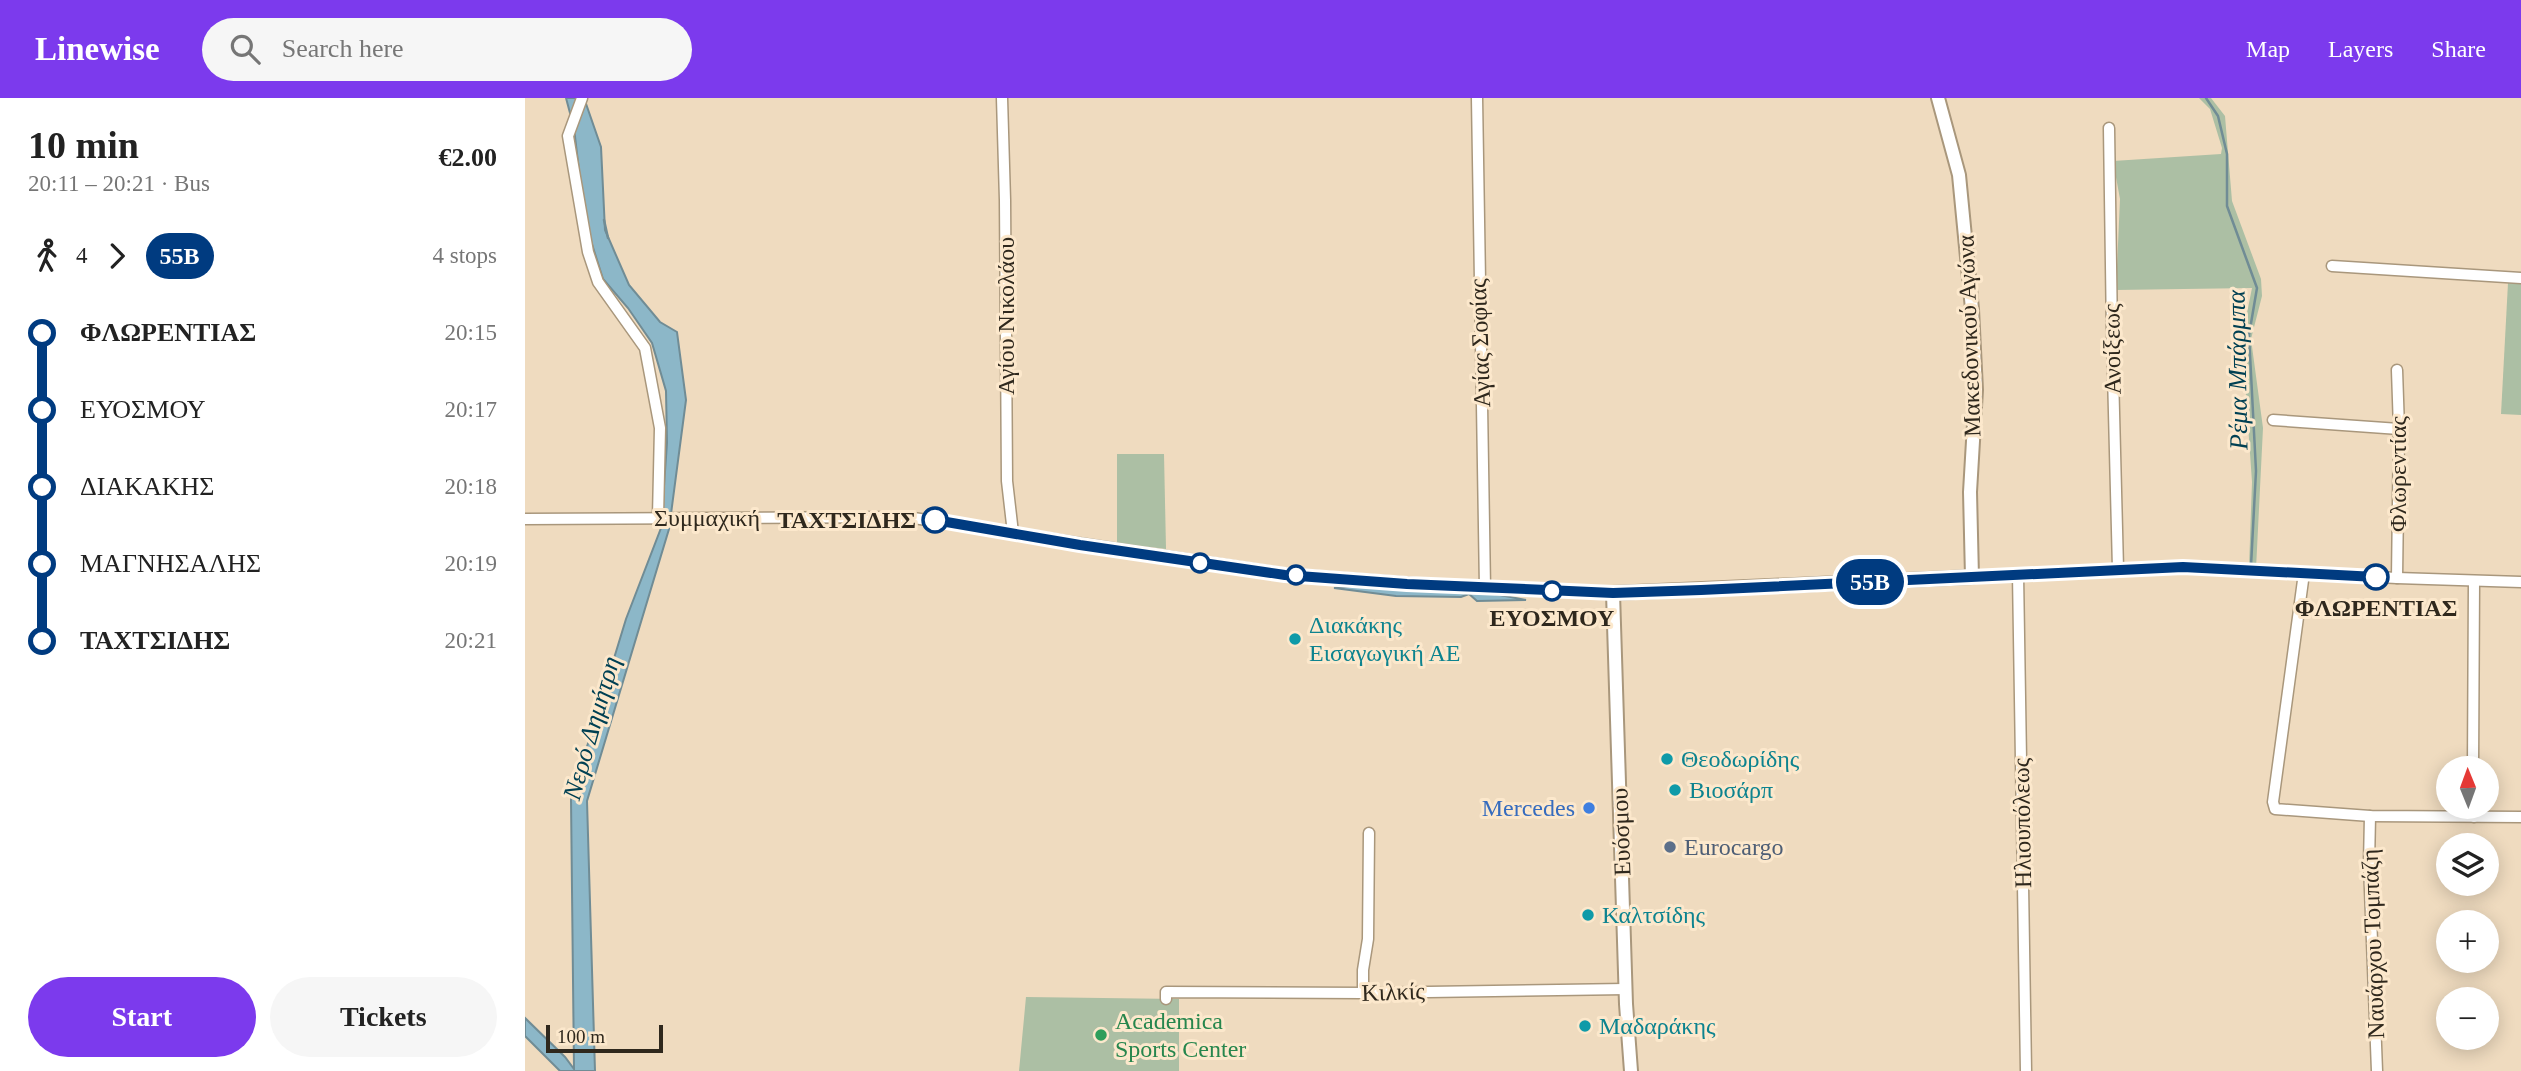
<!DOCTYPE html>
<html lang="en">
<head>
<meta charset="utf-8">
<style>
	body { margin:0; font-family:Georgia,serif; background:#f6f6f6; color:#222; height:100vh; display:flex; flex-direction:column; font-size:26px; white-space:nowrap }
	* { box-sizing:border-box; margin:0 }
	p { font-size:23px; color:#767676 }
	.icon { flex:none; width:38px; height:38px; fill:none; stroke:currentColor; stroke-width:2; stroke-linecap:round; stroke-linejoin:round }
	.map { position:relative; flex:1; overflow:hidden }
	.drawer { display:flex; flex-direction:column; background:#fff; width:525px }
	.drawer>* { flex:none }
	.badge { padding:0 14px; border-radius:23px; font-size:24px; line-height:46px }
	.needle { width:46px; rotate:359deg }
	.controls { position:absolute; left:1911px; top:658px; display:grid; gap:14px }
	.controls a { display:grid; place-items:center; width:63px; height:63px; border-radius:50%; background:#fff; box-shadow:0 4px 18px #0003; font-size:35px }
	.scale { position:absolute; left:21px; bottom:18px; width:117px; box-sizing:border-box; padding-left:7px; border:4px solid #2f281d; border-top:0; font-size:19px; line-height:24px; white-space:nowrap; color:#2f281d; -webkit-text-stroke:5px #fce8cc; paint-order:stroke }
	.map>.badge { position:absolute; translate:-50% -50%; box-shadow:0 0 0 4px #fff }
	.legs { display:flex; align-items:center; gap:10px; height:77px; padding:0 28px; font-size:23px }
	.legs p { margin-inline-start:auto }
	.overview { display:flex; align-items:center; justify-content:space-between; height:119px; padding:0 28px }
	h1 { font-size:38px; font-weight:700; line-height:52px }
	.primary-button { display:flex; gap:14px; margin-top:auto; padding:14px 28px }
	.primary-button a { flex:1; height:80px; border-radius:42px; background:#7c3aed; color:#fff; font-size:28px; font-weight:700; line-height:80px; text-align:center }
	.primary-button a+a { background:#f6f6f6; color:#222 }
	ul { padding:0 28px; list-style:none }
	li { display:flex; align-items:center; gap:24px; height:77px; font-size:26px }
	li i { display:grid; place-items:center; width:10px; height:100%; margin:0 9px; background:currentColor }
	li i::after { content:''; width:18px; height:18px; margin:-9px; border:5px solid; border-radius:50%; background:#fff }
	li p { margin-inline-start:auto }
	li:first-child i { background:linear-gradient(#0000 50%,currentColor 0) }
	li:last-child i { background:linear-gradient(currentColor 50%,#0000 0) }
	header { display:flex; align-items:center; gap:42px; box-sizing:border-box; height:98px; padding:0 35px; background:#7c3aed; color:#fff }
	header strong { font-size:33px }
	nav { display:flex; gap:38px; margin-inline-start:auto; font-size:24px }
	.search { width:490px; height:63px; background:#f6f6f6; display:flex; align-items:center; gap:18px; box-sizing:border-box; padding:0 24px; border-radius:38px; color:#767676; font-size:26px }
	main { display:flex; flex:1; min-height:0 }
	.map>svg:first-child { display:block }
	.green { fill:#acbfa4 }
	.water { fill:#8cb7c8; stroke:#708c95; stroke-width:2 }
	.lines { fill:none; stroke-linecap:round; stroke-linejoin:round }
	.stream { stroke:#708c95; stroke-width:2.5 }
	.minor-casing { stroke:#a9977c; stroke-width:13 }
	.major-casing { stroke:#a9977c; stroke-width:16 }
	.minor { stroke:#fff; stroke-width:10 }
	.major { stroke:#fff; stroke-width:12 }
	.line-1-casing { stroke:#fff; stroke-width:16 }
	.line-1 { stroke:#003b80; stroke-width:10 }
	.stop-1-dot { fill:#fff; stroke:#003b80; stroke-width:3.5 }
	.culture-dot { fill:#0f9aa8; stroke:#fce8cc; stroke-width:2.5 }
	.shop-dot { fill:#3f7fe0; stroke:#fce8cc; stroke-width:2.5 }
	.service-dot { fill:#5c6f8a; stroke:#fce8cc; stroke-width:2.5 }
	.leisure-dot { fill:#2e9e5b; stroke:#fce8cc; stroke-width:2.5 }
	.labels { text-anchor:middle; stroke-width:6; stroke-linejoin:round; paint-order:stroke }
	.street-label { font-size:24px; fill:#2f281d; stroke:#fce8cc }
	.stop-label { font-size:24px; font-weight:bold; fill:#2f281d; stroke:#fce8cc }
	.culture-label { font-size:24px; fill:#0d838f; stroke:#fce8cc; text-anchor:start }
	.shop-label { font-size:24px; fill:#366cbe; stroke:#fce8cc; text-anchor:end }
	.service-label { font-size:24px; fill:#4e5e75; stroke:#fce8cc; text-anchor:start }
	.leisure-label { font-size:24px; fill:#27864d; stroke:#fce8cc; text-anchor:start }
	.water-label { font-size:26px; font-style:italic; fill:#004053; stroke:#fce8cc }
</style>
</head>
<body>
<header>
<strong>Linewise</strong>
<div class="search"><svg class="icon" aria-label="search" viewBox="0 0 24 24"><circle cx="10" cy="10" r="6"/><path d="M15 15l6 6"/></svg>Search here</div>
<nav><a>Map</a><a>Layers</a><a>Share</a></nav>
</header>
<main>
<section class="drawer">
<div class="overview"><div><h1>10 min</h1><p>20:11 – 20:21 · Bus</p></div><b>€2.00</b></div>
<div class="legs"><svg class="icon" aria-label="walk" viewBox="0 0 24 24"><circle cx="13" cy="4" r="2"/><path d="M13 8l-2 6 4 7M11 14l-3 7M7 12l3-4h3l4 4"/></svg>4<svg class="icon" aria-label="forward" viewBox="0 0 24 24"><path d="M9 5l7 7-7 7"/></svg><b class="badge" style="background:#003b80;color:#fff">55Β</b><p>4 stops</p></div>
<ul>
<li><i style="color:#003b80"></i><b>ΦΛΩΡΕΝΤΙΑΣ</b><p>20:15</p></li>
<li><i style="color:#003b80"></i><span>ΕΥΟΣΜΟΥ</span><p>20:17</p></li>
<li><i style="color:#003b80"></i><span>ΔΙΑΚΑΚΗΣ</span><p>20:18</p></li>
<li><i style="color:#003b80"></i><span>ΜΑΓΝΗΣΑΛΗΣ</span><p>20:19</p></li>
<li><i style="color:#003b80"></i><b>ΤΑΧΤΣΙΔΗΣ</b><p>20:21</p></li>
</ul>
<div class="primary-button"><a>Start</a><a>Tickets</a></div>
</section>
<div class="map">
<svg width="1996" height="973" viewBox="0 0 1996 973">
	<rect width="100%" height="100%" fill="#efdbbf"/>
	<g class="green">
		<path d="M 1674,0 L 1686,0 L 1700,18 L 1707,103 L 1736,181 L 1737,198 L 1726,241 L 1738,330 L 1731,471 L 1724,470 L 1727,384 L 1717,240 L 1727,190 L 1591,192 L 1595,101 L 1588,63 L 1696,56 L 1697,50 L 1685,11 Z"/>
		<path d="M 1983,185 L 1996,186 L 1996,317 L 1976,316 Z"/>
		<path d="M 592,356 L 639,356 L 641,451 L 592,445 Z"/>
		<path d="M 501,899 L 654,901 L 654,973 L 494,973 Z"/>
	</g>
	<g class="water">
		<path d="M 41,0 L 59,0 L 76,49 L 80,132 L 104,187 L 135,224 L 152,234 L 161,302 L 144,431 L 62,703 L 70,973 L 35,973 L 0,938 L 0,920 L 40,959 L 49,971 L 46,701 L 101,521 L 136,430 L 142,345 L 141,293 L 127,245 L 103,210 L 78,181 L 60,124 L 49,30 Z"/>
		<path d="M 880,484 L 944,491 L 1001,502 L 952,503 L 944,496 L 936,499 L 871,498 L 809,490 Z"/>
	</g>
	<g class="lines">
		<g class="stream">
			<path d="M 1681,0 L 1693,18 L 1702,56 L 1702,108 L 1732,190 L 1724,237 L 1731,373 L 1726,468"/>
			<path d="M 79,122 L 83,140"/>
		</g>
		<defs>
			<g id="minor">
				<path d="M 57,0 L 43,38 L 63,154 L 73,184 L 120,250 L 135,330 L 133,419"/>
				<path d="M 477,0 L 480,102 L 482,383 L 488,435"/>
				<path d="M 952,0 L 960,490"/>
				<path d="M 1584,30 L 1587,236 L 1593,471"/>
				<path d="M 1807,168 L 1996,180"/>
				<path d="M 1748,322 L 1874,331"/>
				<path d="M 0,421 L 382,419 L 759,476 L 926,488 L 1088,495"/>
				<path d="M 1779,475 L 1748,704 L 1750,711 L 1845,718 L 1996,719"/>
				<path d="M 1493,476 L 1501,973"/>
				<path d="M 1447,479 L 1658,469 L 1872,480 L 1996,484"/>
				<path d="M 1872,480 L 1874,331 L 1872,272"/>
				<path d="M 1948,670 L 1949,483"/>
				<path d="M 1949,709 L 1949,719"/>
				<path d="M 1845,718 L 1844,766 L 1852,973"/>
				<path d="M 838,895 L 838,872 L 843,841 L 844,735"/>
				<path d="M 641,901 L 641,894 L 838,895 L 1101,891"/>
			</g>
			<path id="major" d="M 1106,973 L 1101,906 L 1088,495 L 1447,479 L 1445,394 L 1451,292 L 1447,211 L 1434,77 L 1413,0"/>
		</defs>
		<use href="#minor" class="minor-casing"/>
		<use href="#major" class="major-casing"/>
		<use href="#minor" class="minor"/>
		<use href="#major" class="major"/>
	</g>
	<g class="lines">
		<defs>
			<path id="line-1" d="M 410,422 L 555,447 L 760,477 L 882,486 L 1022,492 L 1088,495 L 1176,492 L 1658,469 L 1851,479"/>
		</defs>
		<use href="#line-1" class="line-1-casing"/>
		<use href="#line-1" class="line-1"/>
	</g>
	<g class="stop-1-dot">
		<circle cx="410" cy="422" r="12"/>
		<circle cx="675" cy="465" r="9"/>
		<circle cx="771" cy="477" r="9"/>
		<circle cx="1851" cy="479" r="12"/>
		<circle cx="1027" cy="493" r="9"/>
	</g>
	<g class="culture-dot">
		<circle cx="770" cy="541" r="7"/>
		<circle cx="1142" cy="661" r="7"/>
		<circle cx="1150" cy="692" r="7"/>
		<circle cx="1063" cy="817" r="7"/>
		<circle cx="1060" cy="928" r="7"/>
	</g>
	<circle class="shop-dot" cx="1064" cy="710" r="7"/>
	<circle class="service-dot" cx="1145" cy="749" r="7"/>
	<circle class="leisure-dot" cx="576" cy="937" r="7"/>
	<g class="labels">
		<g class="street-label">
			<text transform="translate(481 218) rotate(-90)" y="8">Αγίου Νικολάου</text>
			<text transform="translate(1444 238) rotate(-92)" y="8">Μακεδονικού Αγώνα</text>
			<text transform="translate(955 245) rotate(-92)" y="8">Αγίας Σοφίας</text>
			<text transform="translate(1587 251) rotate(-91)" y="8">Ανοίξεως</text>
			<text transform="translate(1873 376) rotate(-90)" y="8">Φλωρεντίας</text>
			<text x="182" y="428">Συμμαχική</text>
			<text transform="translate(1497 725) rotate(-91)" y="8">Ηλιουπόλεως</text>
			<text transform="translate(1096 734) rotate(-92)" y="8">Ευόσμου</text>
			<text transform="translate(1848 846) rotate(-92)" y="8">Ναυάρχου Τομπάζη</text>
			<text transform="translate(868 894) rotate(-2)" y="8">Κιλκίς</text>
		</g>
		<g class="stop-label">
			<text x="391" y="430" text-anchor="end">ΤΑΧΤΣΙΔΗΣ</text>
			<text x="1851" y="518">ΦΛΩΡΕΝΤΙΑΣ</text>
			<text x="1027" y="528">ΕΥΟΣΜΟΥ</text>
		</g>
		<g class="culture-label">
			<text x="784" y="535">Διακάκης<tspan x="784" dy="28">Εισαγωγική ΑΕ</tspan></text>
			<text x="1156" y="669">Θεοδωρίδης</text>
			<text x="1164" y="700">Βιοσάρπ</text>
			<text x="1077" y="825">Καλτσίδης</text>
			<text x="1074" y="936">Μαδαράκης</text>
		</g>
		<g class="shop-label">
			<text x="1050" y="718">Mercedes</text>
		</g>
		<g class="service-label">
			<text x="1159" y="757">Eurocargo</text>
		</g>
		<g class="leisure-label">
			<text x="590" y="931">Academica<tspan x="590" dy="28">Sports Center</tspan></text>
		</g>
		<g class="water-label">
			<text transform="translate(1712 272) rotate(-91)" y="9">Ρέμα Μπάρμπα</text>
			<text transform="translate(66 630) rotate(-74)" y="9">Νερό Δημήτρη</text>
		</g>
	</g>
</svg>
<div class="controls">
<a><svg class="needle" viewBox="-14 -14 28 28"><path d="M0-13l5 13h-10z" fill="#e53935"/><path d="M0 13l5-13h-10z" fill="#767676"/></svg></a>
<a><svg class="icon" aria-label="layers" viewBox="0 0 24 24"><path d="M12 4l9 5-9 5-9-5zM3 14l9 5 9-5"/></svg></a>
<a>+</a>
<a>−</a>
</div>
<div class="scale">100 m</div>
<b class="badge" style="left:1345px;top:484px;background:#003b80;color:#fff">55Β</b>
</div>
</main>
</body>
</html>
